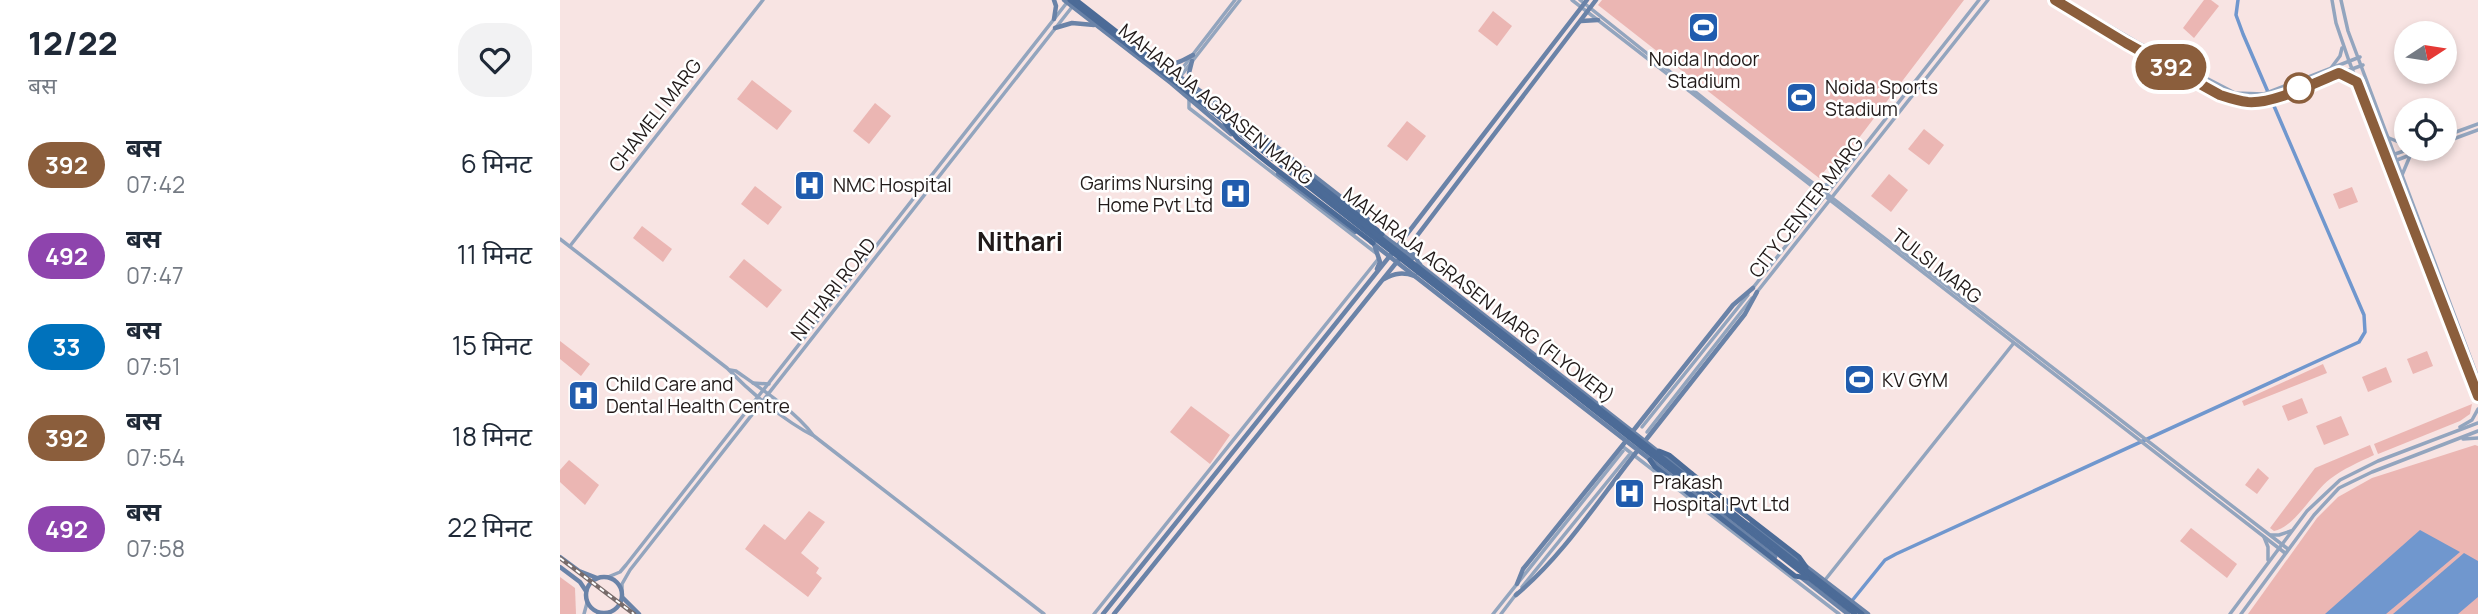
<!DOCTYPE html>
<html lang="hi">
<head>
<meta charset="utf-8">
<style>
	body { margin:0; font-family:Manrope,"Noto Sans Devanagari",sans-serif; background:#f2f2f3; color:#1f2937; height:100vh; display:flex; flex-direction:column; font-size:26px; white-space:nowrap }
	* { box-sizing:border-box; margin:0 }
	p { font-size:23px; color:#747a83 }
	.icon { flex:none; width:38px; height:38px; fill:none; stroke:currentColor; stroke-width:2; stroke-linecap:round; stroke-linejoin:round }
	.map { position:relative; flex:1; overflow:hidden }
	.sheet { display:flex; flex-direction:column; background:#fff; width:560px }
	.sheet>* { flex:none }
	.badge { padding:0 14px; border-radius:23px; font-size:24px; line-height:46px }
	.needle { width:46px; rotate:78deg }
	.fabs { position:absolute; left:1834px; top:21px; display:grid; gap:14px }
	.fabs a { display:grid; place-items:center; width:63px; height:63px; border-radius:50%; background:#fff; box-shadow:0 4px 10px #0003; font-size:35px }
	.map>.badge { position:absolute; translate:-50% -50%; box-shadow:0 0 0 4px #fff }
	.round { display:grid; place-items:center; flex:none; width:74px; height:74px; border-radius:28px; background:#f2f2f3 }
	.overview { display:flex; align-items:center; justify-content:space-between; height:119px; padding:0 28px }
	h1 { font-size:33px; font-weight:800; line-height:52px }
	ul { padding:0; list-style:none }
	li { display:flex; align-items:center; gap:21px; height:91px; padding:0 28px }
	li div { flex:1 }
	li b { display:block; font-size:26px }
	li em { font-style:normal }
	li .badge { min-width:77px; font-weight:700; text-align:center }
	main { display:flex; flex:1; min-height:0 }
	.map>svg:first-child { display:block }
	.green { fill:#ebb6b3 }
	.water { fill:#7097ce }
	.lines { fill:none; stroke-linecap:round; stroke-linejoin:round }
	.canal { stroke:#7097ce; stroke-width:3.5 }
	.tertiary { stroke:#93a5be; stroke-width:3.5 }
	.secondary { stroke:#6a83a8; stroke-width:4.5 }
	.primary { stroke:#4c6b97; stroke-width:5 }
	.rail-casing { stroke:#776b6a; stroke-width:4.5 }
	.rail { stroke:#fff; stroke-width:2; stroke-dasharray:5; stroke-linecap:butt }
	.primary-bridge { stroke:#4c6b97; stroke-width:5 }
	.line-casing { stroke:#fff; stroke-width:16 }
	.line { stroke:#8b5e3c; stroke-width:10 }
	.stop-dot { fill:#fff; stroke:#8b5e3c; stroke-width:3.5 }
	.labels { text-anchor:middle; stroke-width:5; stroke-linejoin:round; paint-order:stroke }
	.poi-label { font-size:19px; fill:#211a19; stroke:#fff; text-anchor:start }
	.street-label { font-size:19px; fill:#211a19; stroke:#fff }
	.district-label { font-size:26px; font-weight:bold; fill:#211a19; stroke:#fff }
</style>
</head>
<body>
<main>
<section class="sheet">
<div class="overview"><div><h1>12/22</h1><p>बस</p></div><a class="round"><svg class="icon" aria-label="heart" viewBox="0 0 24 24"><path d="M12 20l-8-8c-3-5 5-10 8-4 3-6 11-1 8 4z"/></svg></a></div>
<ul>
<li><span class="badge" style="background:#8b5e3c;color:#fff">392</span><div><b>बस</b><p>07:42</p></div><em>6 मिनट</em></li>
<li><span class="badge" style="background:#8e44ad;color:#fff">492</span><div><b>बस</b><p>07:47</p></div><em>11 मिनट</em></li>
<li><span class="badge" style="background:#0072bc;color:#fff">33</span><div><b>बस</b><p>07:51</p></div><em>15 मिनट</em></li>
<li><span class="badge" style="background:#8b5e3c;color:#fff">392</span><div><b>बस</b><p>07:54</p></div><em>18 मिनट</em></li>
<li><span class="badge" style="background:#8e44ad;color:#fff">492</span><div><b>बस</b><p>07:58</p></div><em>22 मिनट</em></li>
</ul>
</section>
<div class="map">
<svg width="1918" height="614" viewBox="0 0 1918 614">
	<rect width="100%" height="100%" fill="#f8e4e3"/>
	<g class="green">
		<path d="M 1042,0 L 1404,0 L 1273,172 L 1267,168 L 1259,178 L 1038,5 Z"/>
		<path d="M 1644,0 L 1651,0 L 1659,6 L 1634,38 L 1623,28 Z"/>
		<path d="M 933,11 L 952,26 L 937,46 L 918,31 Z"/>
		<path d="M 192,80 L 232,111 L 217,130 L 177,99 Z"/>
		<path d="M 315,103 L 331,116 L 309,144 L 293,131 Z"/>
		<path d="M 847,121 L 866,136 L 847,161 L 827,146 Z"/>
		<path d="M 1364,129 L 1384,145 L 1369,165 L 1348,149 Z"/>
		<path d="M 1329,174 L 1348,190 L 1331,212 L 1311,196 Z"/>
		<path d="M 195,186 L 222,207 L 208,225 L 181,204 Z"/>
		<path d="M 1792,187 L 1798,202 L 1779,209 L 1773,194 Z"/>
		<path d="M 82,226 L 112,249 L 103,262 L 73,238 Z"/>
		<path d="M 184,259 L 222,290 L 207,308 L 169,277 Z"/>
		<path d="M 0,341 L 30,364 L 21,376 L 0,359 Z"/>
		<path d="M 1867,351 L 1873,366 L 1853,374 L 1847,359 Z"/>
		<path d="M 1763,364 L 1767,373 L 1684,406 L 1682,401 Z"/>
		<path d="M 1826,367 L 1832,382 L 1808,392 L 1802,377 Z"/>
		<path d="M 1742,398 L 1748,413 L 1728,421 L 1722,406 Z"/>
		<path d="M 1912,404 L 1910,414 L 1900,421 L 1818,454 L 1814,444 Z"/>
		<path d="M 631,406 L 670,435 L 650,464 L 610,432 Z"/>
		<path d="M 1781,416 L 1789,435 L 1764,445 L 1756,426 Z"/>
		<path d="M 1810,445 L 1814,455 C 1799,462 1783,469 1770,479 C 1753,492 1734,528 1714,531 L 1710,528 L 1755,468 Z"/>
		<path d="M 1915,445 L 1918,446 L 1918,614 L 1688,614 L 1757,518 L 1778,497 L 1812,478 Z"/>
		<path d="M 9,460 L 39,485 L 25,505 L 0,482 L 0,470 Z"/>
		<path d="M 1698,468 L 1709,478 L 1697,494 L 1685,485 Z"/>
		<path d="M 249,511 L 265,522 L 241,553 L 259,568 L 256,573 L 262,578 L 248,597 L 185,549 L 204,524 L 225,540 Z"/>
		<path d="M 1631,528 L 1677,564 L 1667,578 L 1620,541 Z"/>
		<path d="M 0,577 L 15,588 L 16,614 L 0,614 Z"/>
	</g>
	<g class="water">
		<path d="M 1860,530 L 1900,552 L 1826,614 L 1765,614 Z"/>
		<path d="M 1904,553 L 1918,561 L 1918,597 L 1898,614 L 1833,614 Z"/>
	</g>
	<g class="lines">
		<path class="canal" d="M 1291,602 L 1325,560 L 1336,554 L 1799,342 L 1805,332 L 1804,315 L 1683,34 L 1676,15 L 1678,0"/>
		<g class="tertiary">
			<path d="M 1012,0 L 1725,553"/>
			<path d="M 1020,0 L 1162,113 L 1728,549"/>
			<path d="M 1495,0 L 1511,12 L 1660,95 C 1676,100 1689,102 1706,100 L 1803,65"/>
			<path d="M 1505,0 L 1577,42 L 1675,93 L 1704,94 L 1800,57"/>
			<path d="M 1772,0 L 1776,23 L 1789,61 L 1918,395"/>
			<path d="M 1781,0 L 1788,31 L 1918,378"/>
			<path d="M 1771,68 L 1780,56 L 1782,48"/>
			<path d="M 1781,74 L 1796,81"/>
			<path d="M 617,75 L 675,0"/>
			<path d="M 620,77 L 680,0"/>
			<path d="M 629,97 L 629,108 L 816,253"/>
			<path d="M 1885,136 L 1918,124"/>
			<path d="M 1829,138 L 1846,145"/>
			<path d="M 1885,142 L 1918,130"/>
			<path d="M 1835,154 L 1850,149"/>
			<path d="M 1837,160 L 1866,149"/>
			<path d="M 1842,175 L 1850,156"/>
			<path d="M 1258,184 L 1266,185 L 1274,182"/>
			<path d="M 0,239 L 167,368 C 189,391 224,421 254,436 L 484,614"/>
			<path d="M 10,246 L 203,0"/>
			<path d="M 1192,289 L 1419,0"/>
			<path d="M 1197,292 L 1428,0"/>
			<path d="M 170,370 L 176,371 C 200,388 235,411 253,435"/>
			<path d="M 193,383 L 209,384"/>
			<path d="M 1082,427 L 1188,295"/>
			<path d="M 1900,427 L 1912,420 L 1918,409"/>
			<path d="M 1087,432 L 1192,298"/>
			<path d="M 1903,439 L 1918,438"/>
			<path d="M 1062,446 L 1279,614"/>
			<path d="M 1711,535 L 1719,535 L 1731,531"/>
			<path d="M 1704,537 L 1708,547 L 1708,560"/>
			<path d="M 48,577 L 60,572 L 66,565 L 509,0"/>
			<path d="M 1265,580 L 1453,344"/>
			<path d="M 962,587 L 1069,455"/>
			<path d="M 62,591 L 62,584 L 70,570 L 512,7"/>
			<path d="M 24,614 L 27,603"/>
			<path d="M 38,614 L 40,613"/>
			<path d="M 534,614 L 819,258"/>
			<path d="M 933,614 L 1063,451"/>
			<path d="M 941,614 L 957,593"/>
			<path d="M 1670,614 L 1747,511 L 1780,480 L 1818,461 L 1918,423"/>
			<path d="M 1681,614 L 1754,515 L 1779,488 L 1812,472 L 1918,431"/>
		</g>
		<g class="secondary">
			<path d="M 494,0 L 496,6 L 494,19"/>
			<path d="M 504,0 L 611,83 L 671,134"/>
			<path d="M 1021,21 L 1038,20"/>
			<path d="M 495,28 L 512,23 L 534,25"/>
			<path d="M 600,63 L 685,122 L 804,215 L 813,225"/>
			<path d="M 602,63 C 614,66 622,61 633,55"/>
			<path d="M 631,84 L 629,73 L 632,61"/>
			<path d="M 718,174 L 795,232"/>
			<path d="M 821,234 L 853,258"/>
			<path d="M 855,240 L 852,252 L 861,266 L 1137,482"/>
			<path d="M 811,242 L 1215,557"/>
			<path d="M 814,244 L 820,262 L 817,269"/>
			<path d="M 824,279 C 835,273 843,272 855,276"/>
			<path d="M 1073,431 L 1173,305 L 1193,288"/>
			<path d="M 1085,441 L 1185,314 L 1197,292"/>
			<path d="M 1191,524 L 1308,614"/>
			<path d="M 0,557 L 19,571 L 37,578"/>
			<path d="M 0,567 L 20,582 L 26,591"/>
			<circle cx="44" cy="595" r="18"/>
			<path d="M 1242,578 L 1288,614"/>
			<path d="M 957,584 L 963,569 L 1066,441"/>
			<path d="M 956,595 C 1004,555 1039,499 1078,450"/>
			<path d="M 63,598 L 79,614"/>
			<path d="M 543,614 L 837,247 L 1027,0"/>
			<path d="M 554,614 L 844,253 L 1036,0"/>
		</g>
		<g class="primary">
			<path d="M 660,111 L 671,116 L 822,234"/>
			<path d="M 665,123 L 677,138 L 708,163 L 813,243"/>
			<path d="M 1099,451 L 1109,455 L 1132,474"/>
			<path d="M 1090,460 L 1095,467 L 1122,488"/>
		</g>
		<defs>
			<path id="rail" d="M 0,558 L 74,614"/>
		</defs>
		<use href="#rail" class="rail-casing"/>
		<use href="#rail" class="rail"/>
		<g class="primary-bridge">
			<path d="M 510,0 L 1295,614"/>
			<path d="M 516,0 L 1302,614"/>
			<path d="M 1132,474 L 1239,557 L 1246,567"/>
			<path d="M 1122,488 L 1235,576 L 1247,578"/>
		</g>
	</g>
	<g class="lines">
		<defs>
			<path id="line" d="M 1495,0 L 1566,43 L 1660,95 C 1669,98 1678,101 1688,102 C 1714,104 1754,83 1779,73 L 1797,82 L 1918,396"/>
		</defs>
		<use href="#line" class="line-casing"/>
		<use href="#line" class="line"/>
	</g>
	<defs>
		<symbol id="stadium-square" viewBox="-11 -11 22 22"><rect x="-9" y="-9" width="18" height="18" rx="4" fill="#205cae" stroke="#fff"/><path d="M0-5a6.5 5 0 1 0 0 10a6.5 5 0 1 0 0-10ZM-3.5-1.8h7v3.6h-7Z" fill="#fff"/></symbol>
		<symbol id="hospital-square" viewBox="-11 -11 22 22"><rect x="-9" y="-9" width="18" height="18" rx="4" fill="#205cae" stroke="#fff"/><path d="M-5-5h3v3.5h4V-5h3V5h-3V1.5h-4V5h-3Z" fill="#fff"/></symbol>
	</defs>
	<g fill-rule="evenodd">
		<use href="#stadium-square" x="1126" y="10" width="35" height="35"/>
		<use href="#stadium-square" x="1224" y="80" width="35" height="35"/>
		<use href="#hospital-square" x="232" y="168" width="35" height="35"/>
		<use href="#hospital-square" x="658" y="176" width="35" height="35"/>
		<use href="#stadium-square" x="1282" y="362" width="35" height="35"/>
		<use href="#hospital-square" x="6" y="378" width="35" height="35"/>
		<use href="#hospital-square" x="1052" y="476" width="35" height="35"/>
	</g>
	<circle class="stop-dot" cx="1739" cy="88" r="14"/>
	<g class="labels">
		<g class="poi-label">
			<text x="1144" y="66" text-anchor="middle">Noida Indoor<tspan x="1144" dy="22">Stadium</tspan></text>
			<text x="1265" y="94">Noida Sports<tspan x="1265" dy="22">Stadium</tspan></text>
			<text x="653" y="190" text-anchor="end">Garims Nursing<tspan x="653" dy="22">Home Pvt Ltd</tspan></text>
			<text x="273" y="192">NMC Hospital</text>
			<text x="1322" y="387">KV GYM</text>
			<text x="46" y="391">Child Care and<tspan x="46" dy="22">Dental Health Centre</tspan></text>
			<text x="1093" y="489">Prakash<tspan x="1093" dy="22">Hospital Pvt Ltd</tspan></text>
		</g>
		<g class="street-label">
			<text transform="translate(656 104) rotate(39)" y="7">MAHARAJA AGRASEN MARG</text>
			<text transform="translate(95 115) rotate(-52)" y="7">CHAMELI MARG</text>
			<text transform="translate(1246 207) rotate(-52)" y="7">CITY CENTER MARG</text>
			<text transform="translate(1377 266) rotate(38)" y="7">TULSI MARG</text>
			<text transform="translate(273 289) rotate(-52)" y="7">NITHARI ROAD</text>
			<text transform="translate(919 295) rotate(38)" y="7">MAHARAJA AGRASEN MARG (FLYOVER)</text>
		</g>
		<g class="district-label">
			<text x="460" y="251">Nithari</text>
		</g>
	</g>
</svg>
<div class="fabs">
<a><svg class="needle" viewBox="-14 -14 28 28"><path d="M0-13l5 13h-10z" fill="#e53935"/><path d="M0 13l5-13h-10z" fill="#747a83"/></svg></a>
<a><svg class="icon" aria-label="locate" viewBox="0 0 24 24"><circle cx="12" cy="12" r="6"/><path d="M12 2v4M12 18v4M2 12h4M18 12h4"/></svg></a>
</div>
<b class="badge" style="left:1611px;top:67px;background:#8b5e3c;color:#fff">392</b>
</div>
</main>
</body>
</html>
